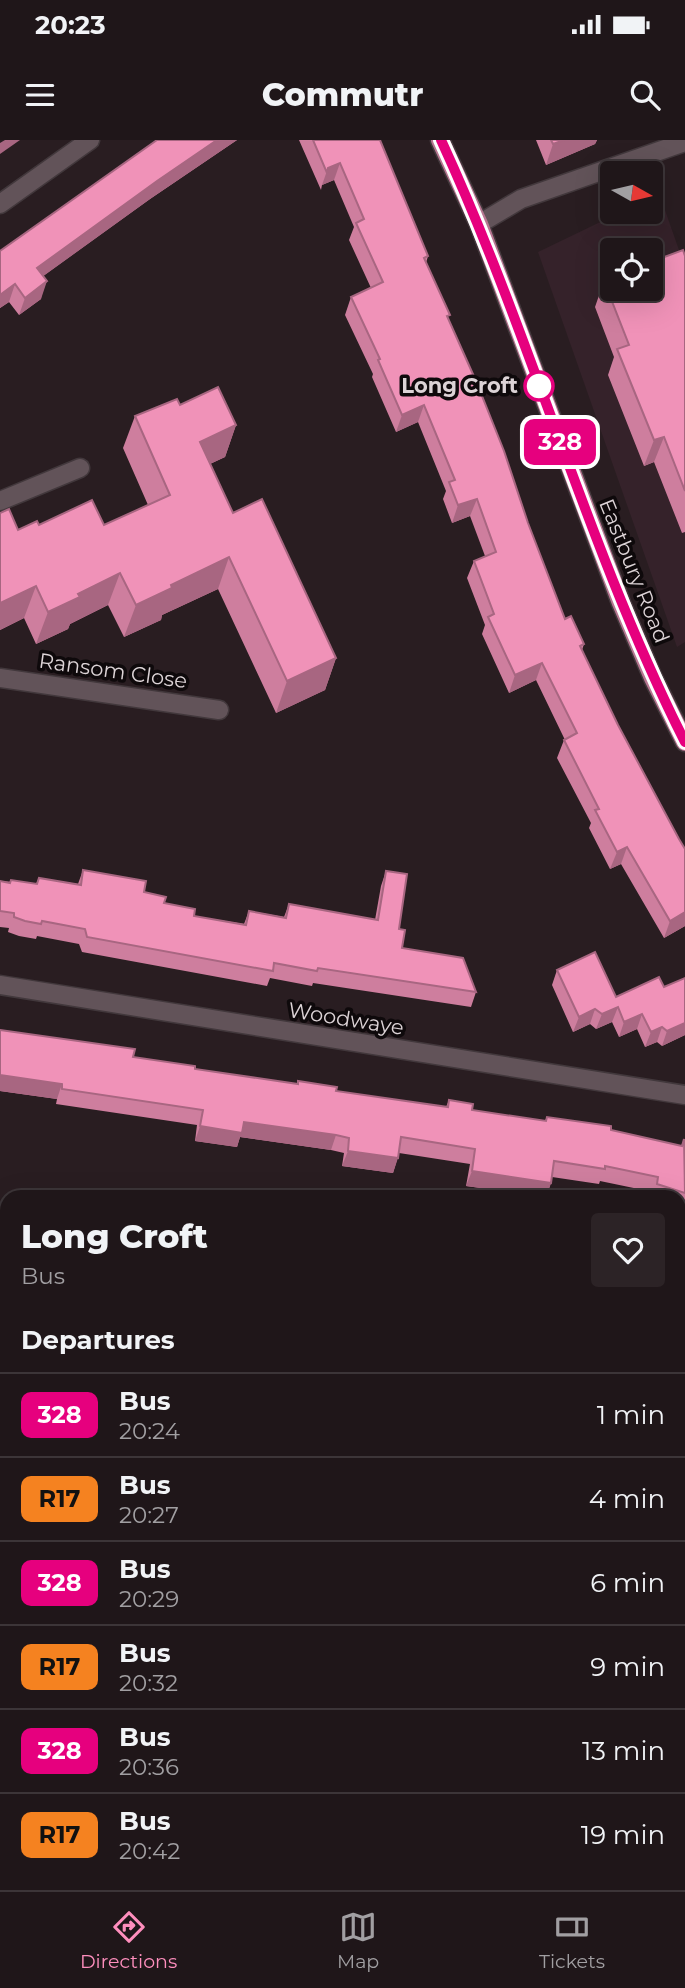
<!DOCTYPE html>
<html lang="en">
<head>
<meta charset="utf-8">
<style>
	body { margin:0; font-family:Montserrat,sans-serif; background:#2c2326; color:#f1f3f6; height:100vh; display:flex; flex-direction:column; font-size:26px; white-space:nowrap }
	* { box-sizing:border-box; margin:0 }
	p { font-size:23px; color:#a19fa2 }
	.icon { flex:none; width:38px; height:38px; fill:none; stroke:currentColor; stroke-width:2; stroke-linecap:round; stroke-linejoin:round }
	.map { position:relative; flex:1; overflow:hidden }
	.drawer { position:absolute; left:0px; top:1050px; width:686px; height:700px; display:flex; flex-direction:column; background:#1f1619; border-radius:21px 21px 0 0; box-shadow:0 7px 28px #0002,0 0 0 2px #3c3538 }
	.drawer>* { flex:none }
	.badge { padding:0 14px; border-radius:10px; font-size:24px; line-height:46px }
	.needle { width:46px; rotate:98deg }
	.controls { position:absolute; left:600px; top:21px; display:grid; gap:14px }
	.controls a { display:grid; place-items:center; width:63px; height:63px; border-radius:7px; background:#1f1619; box-shadow:0 7px 28px #0002,0 0 0 2px #3c3538; font-size:35px }
	.map>.badge { position:absolute; translate:-50% -50%; box-shadow:0 0 0 4px #fff }
	h2 { padding:0 21px; font-size:26px; line-height:63px }
	.round { display:grid; place-items:center; flex:none; width:74px; height:74px; border-radius:7px; background:#2c2326 }
	.summary { display:flex; align-items:center; justify-content:space-between; height:119px; padding:0 21px }
	h1 { font-size:33px; font-weight:800; line-height:52px }
	ul { padding:0; list-style:none }
	li { display:flex; align-items:center; gap:21px; height:84px; padding:0 21px; border-top:2px solid #3c3538 }
	li div { flex:1 }
	li b { display:block; font-size:26px }
	li em { font-style:normal }
	li .badge { min-width:77px; font-weight:700; text-align:center }
	.status { display:flex; justify-content:space-between; align-items:center; height:49px; padding:0 35px; background:#1f1619; direction:ltr }
	.status svg { height:19px; fill:currentColor }
	header { display:flex; justify-content:space-between; align-items:center; height:91px; padding:0 21px; background:#1f1619; font-size:32px; font-weight:800 }
	.dock { display:flex; justify-content:space-around; align-items:center; height:98px; border-top:2px solid #3c3538; background:#1f1619; font-size:19px; color:#a19fa2 }
	.dock a { display:grid; justify-items:center; gap:4px }
	.dock .on { color:#fe8ebd }
	.map>svg:first-child { display:block }
	.built { fill:#35222a; fill-rule:evenodd }
	.lines { fill:none; stroke-linecap:round; stroke-linejoin:round }
	.street-casing { stroke:#42383c; stroke-width:21 }
	.primary-casing { stroke:#42383c; stroke-width:21 }
	.street { stroke:#625359; stroke-width:18 }
	.primary { stroke:#b77691; stroke-width:18 }
	.wall { fill:#ce7e9e }
	.shaded-wall { fill:#a86681 }
	.building { fill:#f092b8; stroke:#a86681; stroke-width:2 }
	.line-casing { stroke:#fff; stroke-width:16 }
	.line { stroke:#e6007e; stroke-width:10 }
	.stop-dot { fill:#fff; stroke:#e6007e; stroke-width:3.5 }
	.labels { text-anchor:middle; stroke-width:7; stroke-linejoin:round; paint-order:stroke }
	.stop-label { font-size:21px; font-weight:bold; fill:#dcd3d6; stroke:#0e090b; text-anchor:end }
	.street-label { font-size:21px; fill:#dcd3d6; stroke:#0e090b }
</style>
</head>
<body>
<div class="status"><b>20:23</b><svg viewBox="0 0 49 12"><path d="M0 12V9h3v3zM5 12V6h3v6zM10 12V3h3v9zM15 12V0h3v12zM26 1h20v11H26zM47 4h2v5h-2z"/></svg></div>
<header><svg class="icon" aria-label="menu" viewBox="0 0 24 24"><path d="M4 6h16M4 12h16M4 18h16"/></svg>Commutr<svg class="icon" aria-label="search" viewBox="0 0 24 24"><circle cx="10" cy="10" r="6"/><path d="M15 15l6 6"/></svg></header>
<div class="map">
<svg width="685" height="1750" viewBox="0 0 685 1750">
	<rect width="100%" height="100%" fill="#291d21"/>
	<path class="built" d="M 659,53 L 685,127 L 685,502 L 677,507 L 538,112 L 621,72 L 651,72 L 651,57 ZM 612,110 L 651,110 L 651,149 L 612,149 Z"/>
	<g class="lines">
		<defs>
			<g id="street">
				<path d="M 0,64 L 90,0"/>
				<path d="M 479,84 L 521,59 L 685,2"/>
				<path d="M 0,361 L 80,328"/>
				<path d="M 0,538 L 219,570"/>
				<path d="M 0,845 L 685,955"/>
				<path d="M 679,1434 L 685,1435"/>
				<path d="M 0,1574 L 7,1575"/>
				<path d="M 679,1685 L 685,1683"/>
				<path d="M 552,1743 L 555,1750"/>
			</g>
			<path id="primary" d="M 440,0 L 479,84 L 621,463 L 653,538 L 685,602"/>
		</defs>
		<use href="#street" class="street-casing"/>
		<use href="#primary" class="primary-casing"/>
		<use href="#street" class="street"/>
		<use href="#primary" class="primary"/>
	</g>
	<g class="wall">
		<path d="M 157,0 L 237,0 L 150,59 L 43,136 L 41,159 L 19,175 L 9,162 L 0,168 L 0,111 Z"/>
		<path d="M 299,0 L 380,0 L 428,116 L 426,123 L 565,479 L 584,504 L 582,510 L 618,585 L 679,699 L 685,709 L 685,786 L 664,798 L 621,724 L 610,729 L 589,688 L 591,683 L 557,618 L 564,600 L 565,600 L 536,540 L 509,553 L 482,494 L 485,485 L 467,438 L 474,421 L 485,416 L 470,376 L 452,383 L 443,359 L 446,351 L 418,282 L 396,292 L 372,237 L 373,234 L 345,175 L 351,157 L 371,148 L 349,100 L 354,87 L 334,40 L 322,45 L 321,50 Z"/>
		<path d="M 536,0 L 597,0 L 595,4 L 546,25 Z"/>
		<path d="M 685,116 L 685,392 L 682,393 L 654,322 L 644,326 L 608,235 L 614,217 L 595,167 L 604,141 Z"/>
		<path d="M 180,265 L 236,285 L 225,317 L 210,324 L 233,373 L 336,518 L 325,550 L 276,573 L 218,449 L 162,475 L 161,480 L 124,497 L 108,465 L 70,484 L 68,489 L 36,504 L 24,478 L 0,490 L 0,373 L 18,390 L 39,385 L 104,385 L 148,365 L 123,308 L 135,276 Z"/>
		<path d="M 83,730 L 144,752 L 164,763 L 194,776 L 244,784 L 249,771 L 284,777 L 289,764 L 375,780 L 381,746 L 386,731 L 399,789 L 402,808 L 476,852 L 471,867 L 313,843 L 312,846 L 270,838 L 267,846 L 82,812 L 79,804 L 37,796 L 36,799 L 19,796 L 8,792 L 9,788 L 0,787 L 0,741 L 36,744 L 39,738 L 78,744 Z"/>
		<path d="M 557,830 L 616,857 L 664,847 L 685,838 L 685,895 L 662,906 L 657,902 L 645,907 L 637,889 L 619,897 L 612,882 L 596,889 L 590,884 L 573,892 L 552,845 Z"/>
		<path d="M 0,890 L 195,929 L 297,944 L 298,941 L 336,951 L 446,967 L 449,960 L 472,970 L 545,981 L 547,977 L 682,1006 L 685,999 L 685,1070 L 679,1068 L 679,1057 L 652,1057 L 653,1052 L 600,1041 L 599,1044 L 552,1037 L 551,1043 L 546,1057 L 466,1046 L 470,1024 L 399,1013 L 393,1033 L 342,1026 L 344,1013 L 331,1010 L 240,997 L 237,1007 L 195,1001 L 197,985 L 56,964 L 57,959 L 0,951 Z"/>
		<path d="M 679,1313 L 685,1314 L 685,1384 L 679,1383 Z"/>
		<path d="M 0,1370 L 7,1371 L 7,1457 L 0,1456 Z"/>
		<path d="M 679,1502 L 685,1503 L 685,1581 L 679,1580 Z"/>
		<path d="M 0,1635 L 7,1637 L 7,1739 L 0,1738 Z"/>
		<path d="M 142,1743 L 347,1743 L 345,1750 L 175,1750 Z"/>
		<path d="M 412,1743 L 481,1743 L 484,1750 L 421,1750 Z"/>
	</g>
	<g class="shaded-wall">
		<path d="M 5,0 L 20,0 L 0,14 L 0,3 Z"/>
		<path d="M 217,0 L 237,0 L 150,59 L 31,145 L 37,128 L 157,41 Z"/>
		<path d="M 564,0 L 597,0 L 595,4 L 546,25 L 553,4 Z"/>
		<path d="M 340,23 L 334,40 L 322,45 L 328,28 Z"/>
		<path d="M 47,141 L 41,159 L 19,175 L 25,158 Z"/>
		<path d="M 15,144 L 9,162 L 0,168 L 0,155 Z"/>
		<path d="M 424,265 L 418,282 L 396,292 L 402,275 Z"/>
		<path d="M 236,285 L 225,317 L 188,334 L 200,302 Z"/>
		<path d="M 664,297 L 654,322 L 644,326 L 654,300 Z"/>
		<path d="M 477,359 L 470,376 L 452,383 L 458,365 Z"/>
		<path d="M 229,417 L 218,449 L 162,475 L 161,480 L 124,497 L 136,465 L 171,445 Z"/>
		<path d="M 120,433 L 108,465 L 70,484 L 68,489 L 36,504 L 48,472 L 78,454 Z"/>
		<path d="M 36,446 L 24,478 L 0,490 L 0,463 Z"/>
		<path d="M 336,518 L 325,550 L 276,573 L 287,541 Z"/>
		<path d="M 542,523 L 536,540 L 509,553 L 515,535 Z"/>
		<path d="M 627,707 L 621,724 L 610,729 L 617,712 Z"/>
		<path d="M 685,772 L 685,786 L 664,798 L 670,781 Z"/>
		<path d="M 618,867 L 612,882 L 596,889 L 602,874 Z"/>
		<path d="M 595,869 L 590,884 L 573,892 L 579,877 Z"/>
		<path d="M 642,874 L 637,889 L 619,897 L 624,882 Z"/>
		<path d="M 685,883 L 685,895 L 662,906 L 667,891 Z"/>
		<path d="M 662,887 L 657,902 L 645,907 L 651,892 Z"/>
		<path d="M 0,935 L 62,944 L 57,959 L 0,951 Z"/>
		<path d="M 244,982 L 336,995 L 331,1010 L 240,997 L 237,1007 L 195,1001 L 200,986 Z"/>
		<path d="M 348,1011 L 398,1018 L 393,1033 L 342,1026 Z"/>
		<path d="M 472,1031 L 551,1043 L 546,1057 L 466,1046 Z"/>
	</g>
	<g class="building">
		<path d="M 157,0 L 217,0 L 157,41 L 37,128 L 47,141 L 25,158 L 15,144 L 0,155 L 0,111 Z"/>
		<path d="M 313,0 L 380,0 L 428,116 L 424,118 L 450,175 L 447,176 L 476,241 L 504,311 L 528,383 L 565,479 L 571,476 L 584,504 L 580,506 L 618,585 L 679,699 L 685,709 L 685,772 L 670,781 L 627,707 L 617,712 L 595,670 L 599,669 L 564,600 L 577,593 L 542,523 L 515,535 L 488,477 L 494,474 L 474,421 L 496,412 L 477,359 L 458,365 L 449,342 L 455,340 L 424,265 L 402,275 L 378,220 L 380,219 L 351,157 L 383,142 L 356,83 L 364,79 L 340,23 L 328,28 L 327,33 Z"/>
		<path d="M 551,0 L 564,0 L 553,4 Z"/>
		<path d="M 683,110 L 685,116 L 685,351 L 664,297 L 654,300 L 617,209 L 629,205 L 604,141 L 612,138 L 612,149 L 651,149 L 651,122 Z"/>
		<path d="M 218,247 L 236,285 L 200,302 L 233,373 L 262,359 L 336,518 L 287,541 L 229,417 L 171,445 L 172,448 L 136,465 L 120,433 L 78,454 L 80,457 L 48,472 L 36,446 L 0,463 L 0,373 L 9,369 L 18,390 L 37,381 L 39,385 L 92,360 L 104,385 L 170,355 L 135,276 L 177,259 L 180,265 Z"/>
		<path d="M 83,730 L 146,741 L 144,752 L 166,757 L 164,763 L 195,769 L 194,776 L 246,785 L 249,771 L 286,778 L 289,764 L 378,780 L 386,731 L 407,734 L 399,789 L 405,790 L 402,808 L 463,818 L 476,852 L 318,828 L 317,831 L 274,823 L 273,831 L 87,797 L 85,789 L 42,781 L 41,784 L 25,781 L 14,777 L 14,773 L 0,771 L 0,741 L 10,743 L 11,740 L 37,744 L 39,738 L 81,745 Z"/>
		<path d="M 595,812 L 616,857 L 659,837 L 664,847 L 685,838 L 685,883 L 667,891 L 662,887 L 651,892 L 642,874 L 624,882 L 618,867 L 602,874 L 595,869 L 579,877 L 557,830 Z"/>
		<path d="M 0,890 L 135,909 L 133,917 L 195,926 L 195,929 L 298,944 L 298,941 L 337,947 L 336,951 L 448,967 L 449,960 L 473,964 L 472,970 L 546,981 L 547,977 L 611,986 L 611,990 L 682,1006 L 684,999 L 685,1053 L 657,1044 L 658,1037 L 605,1026 L 605,1029 L 554,1021 L 551,1043 L 472,1031 L 475,1009 L 401,997 L 398,1018 L 348,1011 L 349,998 L 336,995 L 244,982 L 242,993 L 200,986 L 203,970 L 62,949 L 62,944 L 0,935 Z"/>
		<path d="M 679,1313 L 685,1314 L 685,1368 L 679,1367 Z"/>
		<path d="M 0,1370 L 7,1371 L 7,1438 L 0,1437 Z"/>
		<path d="M 679,1502 L 685,1503 L 685,1565 L 681,1564 L 679,1575 Z"/>
		<path d="M 0,1635 L 7,1637 L 7,1717 L 0,1716 Z"/>
		<path d="M 224,1743 L 314,1743 L 313,1750 L 291,1750 L 273,1747 L 273,1750 L 262,1750 Z"/>
		<path d="M 431,1743 L 481,1743 L 484,1750 L 433,1750 Z"/>
	</g>
	<g class="lines">
		<defs>
			<path id="line" d="M 441,0 C 532,197 587,408 685,602"/>
		</defs>
		<use href="#line" class="line-casing"/>
		<use href="#line" class="line"/>
	</g>
	<circle class="stop-dot" cx="539" cy="246" r="14"/>
	<g class="labels">
		<g class="stop-label">
			<text x="518" y="253">Long Croft</text>
		</g>
		<g class="street-label">
			<text transform="translate(634 431) rotate(68)" y="7">Eastbury Road</text>
			<text transform="translate(113 531) rotate(8)" y="7">Ransom Close</text>
			<text transform="translate(346 879) rotate(9)" y="7">Woodwaye</text>
		</g>
	</g>
</svg>
<div class="controls">
<a><svg class="needle" viewBox="-14 -14 28 28"><path d="M0-13l5 13h-10z" fill="#e53935"/><path d="M0 13l5-13h-10z" fill="#a19fa2"/></svg></a>
<a><svg class="icon" aria-label="locate" viewBox="0 0 24 24"><circle cx="12" cy="12" r="6"/><path d="M12 2v4M12 18v4M2 12h4M18 12h4"/></svg></a>
</div>
<b class="badge" style="left:560px;top:302px;background:#e6007e;color:#fff">328</b>
<section class="drawer">
<div class="summary"><div><h1>Long Croft</h1><p>Bus</p></div><a class="round"><svg class="icon" aria-label="heart" viewBox="0 0 24 24"><path d="M12 20l-8-8c-3-5 5-10 8-4 3-6 11-1 8 4z"/></svg></a></div>
<h2>Departures</h2>
<ul>
<li><span class="badge" style="background:#e6007e;color:#fff">328</span><div><b>Bus</b><p>20:24</p></div><em>1 min</em></li>
<li><span class="badge" style="background:#f58220;color:#111">R17</span><div><b>Bus</b><p>20:27</p></div><em>4 min</em></li>
<li><span class="badge" style="background:#e6007e;color:#fff">328</span><div><b>Bus</b><p>20:29</p></div><em>6 min</em></li>
<li><span class="badge" style="background:#f58220;color:#111">R17</span><div><b>Bus</b><p>20:32</p></div><em>9 min</em></li>
<li><span class="badge" style="background:#e6007e;color:#fff">328</span><div><b>Bus</b><p>20:36</p></div><em>13 min</em></li>
<li><span class="badge" style="background:#f58220;color:#111">R17</span><div><b>Bus</b><p>20:42</p></div><em>19 min</em></li>
</ul>
</section>
</div>
<nav class="dock">
<a class="on"><svg class="icon" aria-label="directions" viewBox="0 0 24 24"><path d="M12 3l9 9-9 9-9-9zM9 14v-3h6M13 9l2 2-2 2"/></svg>Directions</a>
<a><svg class="icon" aria-label="map" viewBox="0 0 24 24"><path d="M3 6l6-2 6 2 6-2v14l-6 2-6-2-6 2zM9 4v14M15 6v14"/></svg>Map</a>
<a><svg class="icon" aria-label="tickets" viewBox="0 0 24 24"><path d="M3 7h18v10H3zM15 7v10"/></svg>Tickets</a>
</nav>
</body>
</html>
